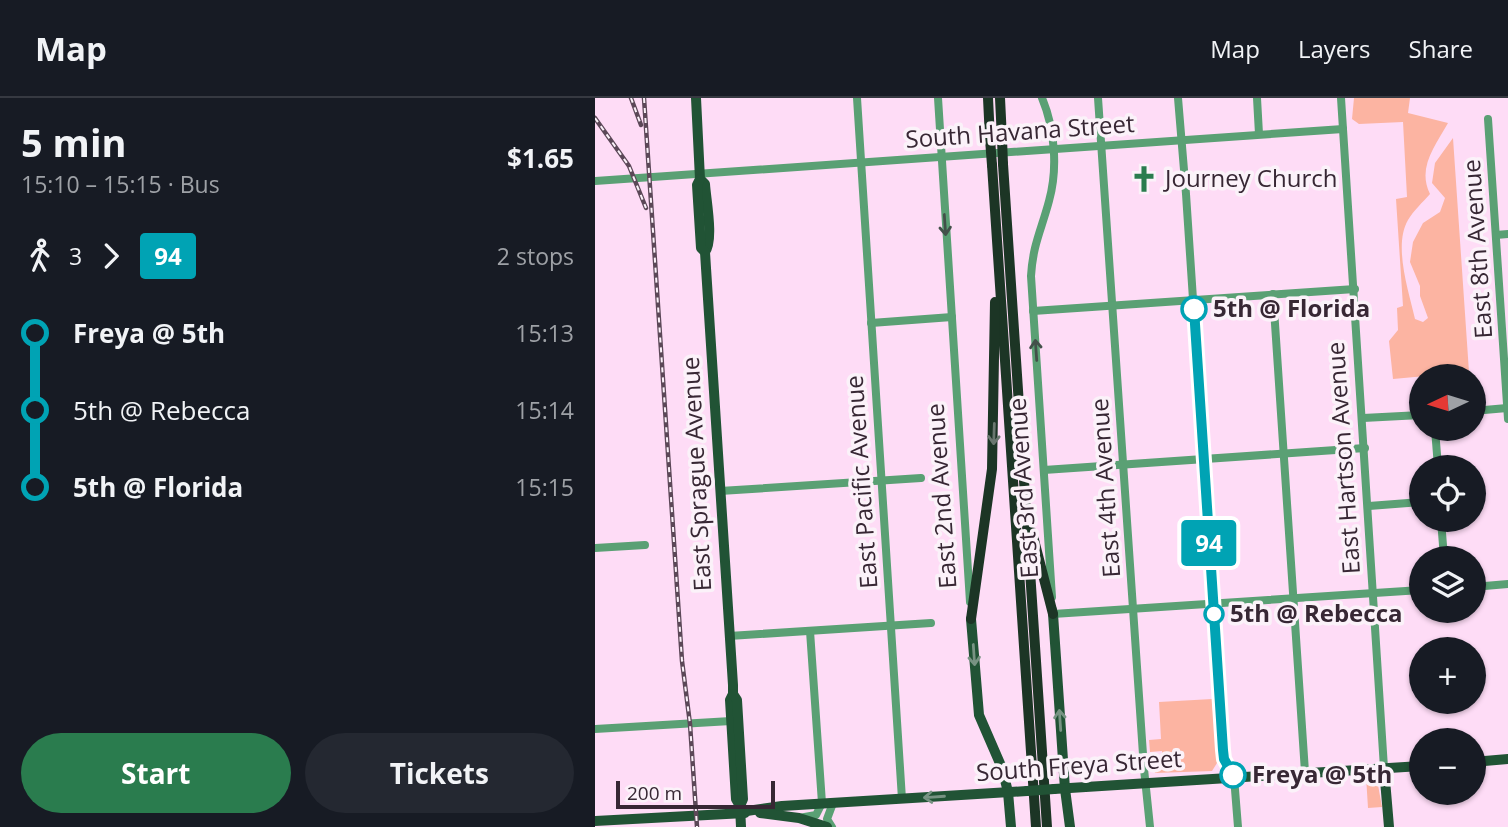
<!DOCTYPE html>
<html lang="en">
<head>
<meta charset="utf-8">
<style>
	body { margin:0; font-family:"Open Sans",sans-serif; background:#242831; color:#f1f3f6; height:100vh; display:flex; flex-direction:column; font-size:26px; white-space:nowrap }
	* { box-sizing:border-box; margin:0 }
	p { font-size:23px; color:#9ea1a6 }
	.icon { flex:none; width:38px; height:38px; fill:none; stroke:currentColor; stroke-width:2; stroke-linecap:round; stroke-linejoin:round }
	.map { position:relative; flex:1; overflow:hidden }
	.sheet { display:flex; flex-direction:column; background:#171b24; width:595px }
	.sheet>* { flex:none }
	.badge { padding:0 14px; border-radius:5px; font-size:24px; line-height:46px }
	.needle { width:46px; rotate:266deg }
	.tools { position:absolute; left:814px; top:266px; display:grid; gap:14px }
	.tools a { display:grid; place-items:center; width:77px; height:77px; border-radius:50%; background:#171b24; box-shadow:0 2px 5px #0004; font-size:35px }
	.scale { position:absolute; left:21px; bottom:18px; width:159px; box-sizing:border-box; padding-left:7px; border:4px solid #372734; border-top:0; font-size:19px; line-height:24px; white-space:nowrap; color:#372734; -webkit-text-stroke:5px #fbf2f9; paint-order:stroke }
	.map>.badge { position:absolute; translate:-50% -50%; box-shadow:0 0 0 4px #fff }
	.legs { display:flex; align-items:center; gap:10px; height:77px; padding:0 21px; font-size:23px }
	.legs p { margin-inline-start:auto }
	.summary { display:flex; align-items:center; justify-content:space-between; height:119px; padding:0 21px }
	h1 { font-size:38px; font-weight:700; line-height:52px }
	.cta { display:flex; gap:14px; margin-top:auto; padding:14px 21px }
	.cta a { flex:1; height:80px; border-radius:42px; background:#2a7c4e; color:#fff; font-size:28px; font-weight:700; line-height:80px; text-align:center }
	.cta a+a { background:#242831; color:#f1f3f6 }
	ul { padding:0 21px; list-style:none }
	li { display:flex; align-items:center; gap:24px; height:77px; font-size:26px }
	li i { display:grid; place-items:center; width:10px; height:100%; margin:0 9px; background:currentColor }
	li i::after { content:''; width:18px; height:18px; margin:-9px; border:5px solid; border-radius:50%; background:#171b24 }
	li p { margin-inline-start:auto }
	li:first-child i { background:linear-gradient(#0000 50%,currentColor 0) }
	li:last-child i { background:linear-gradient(currentColor 50%,#0000 0) }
	header { display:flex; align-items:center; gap:42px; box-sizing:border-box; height:98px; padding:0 35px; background:#171b24; border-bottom:2px solid #363941 }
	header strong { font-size:33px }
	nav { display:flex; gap:38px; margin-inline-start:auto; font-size:24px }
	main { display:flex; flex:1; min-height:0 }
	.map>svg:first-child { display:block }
	.green { fill:#fcb4a2 }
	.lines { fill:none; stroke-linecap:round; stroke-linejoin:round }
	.minor { stroke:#5aa074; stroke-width:8 }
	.major { stroke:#215335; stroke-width:10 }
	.highway { stroke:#1c3525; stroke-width:10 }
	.rail-casing { stroke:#5c4858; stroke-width:4.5 }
	.rail { stroke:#fbf2f9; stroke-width:2; stroke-dasharray:5; stroke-linecap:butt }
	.major-bridge { stroke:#215335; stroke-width:10 }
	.highway-bridge { stroke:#1c3525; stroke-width:10 }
	.oneway { stroke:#43514a }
	.oneway2 { stroke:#6a776f }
	.oneway3 { stroke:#789383 }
	.line-1-casing { stroke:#fff; stroke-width:16 }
	.line-1 { stroke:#00a3b4; stroke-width:10 }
	.stop-1-dot { fill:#fff; stroke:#00a3b4; stroke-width:3.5 }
	.labels { text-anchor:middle; stroke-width:7; stroke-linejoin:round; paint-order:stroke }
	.street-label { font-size:24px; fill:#372734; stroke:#fbf2f9 }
	.poi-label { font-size:24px; fill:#372734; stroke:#fbf2f9; text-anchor:start }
	.stop-label { font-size:24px; font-weight:bold; fill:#372734; stroke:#fbf2f9; text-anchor:start }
</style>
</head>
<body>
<header>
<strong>Map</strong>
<nav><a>Map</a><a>Layers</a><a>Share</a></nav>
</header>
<main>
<section class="sheet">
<div class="summary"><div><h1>5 min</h1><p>15:10 – 15:15 · Bus</p></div><b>$1.65</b></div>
<div class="legs"><svg class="icon" aria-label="walk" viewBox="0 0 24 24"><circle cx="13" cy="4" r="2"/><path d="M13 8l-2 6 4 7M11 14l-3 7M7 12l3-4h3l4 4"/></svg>3<svg class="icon" aria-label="forward" viewBox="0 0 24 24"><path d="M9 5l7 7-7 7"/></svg><b class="badge" style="background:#00a3b4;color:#fff">94</b><p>2 stops</p></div>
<ul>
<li><i style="color:#00a3b4"></i><b>Freya @ 5th</b><p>15:13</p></li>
<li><i style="color:#00a3b4"></i><span>5th @ Rebecca</span><p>15:14</p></li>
<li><i style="color:#00a3b4"></i><b>5th @ Florida</b><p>15:15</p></li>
</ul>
<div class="cta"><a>Start</a><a>Tickets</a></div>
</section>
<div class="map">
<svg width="913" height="729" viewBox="0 0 913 729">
	<rect width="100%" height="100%" fill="#fedcf6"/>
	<g class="green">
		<path d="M 759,0 L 815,0 L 813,15 L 853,25 C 840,48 822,70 835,96 C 828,104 818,113 813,122 C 798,148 814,194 820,221 L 828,224 L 833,220 L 825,198 L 825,188 L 815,164 L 818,144 L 828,125 L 845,114 L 850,100 L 837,85 L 840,65 L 858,40 L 874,274 L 798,281 L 794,243 L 803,232 L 802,210 L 808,208 L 801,101 L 812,99 L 808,24 L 764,26 L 757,21 Z"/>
		<path d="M 617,601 L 622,665 L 617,673 L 560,675 L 555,658 L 567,657 L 567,653 L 555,654 L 554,642 L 566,641 L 564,604 Z"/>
		<path d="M 771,678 L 783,687 L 787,709 L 773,710 Z"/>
	</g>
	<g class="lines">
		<g class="minor">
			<path d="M 262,0 L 307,701"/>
			<path d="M 343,0 L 375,504"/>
			<path d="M 447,0 C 460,31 463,71 454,103 C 446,133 438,146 436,178 L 457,499"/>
			<path d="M 503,0 L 549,671 L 555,729"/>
			<path d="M 583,0 L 591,96 L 628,652 L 629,661 L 639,679 L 643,729"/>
			<path d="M 662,0 L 664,36"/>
			<path d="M 746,0 L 789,670"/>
			<path d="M 893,21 L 913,321"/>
			<path d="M 0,83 L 748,31"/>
			<path d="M 901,137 L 913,136"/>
			<path d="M 678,196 L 710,674"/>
			<path d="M 438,213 L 760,191"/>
			<path d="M 276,225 L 357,219"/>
			<path d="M 878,313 L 912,310"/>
			<path d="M 768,320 L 826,317"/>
			<path d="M 840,331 L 843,369"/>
			<path d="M 449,372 L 770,350"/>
			<path d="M 125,393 L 326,380"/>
			<path d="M 774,408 L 826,404"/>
			<path d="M 846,422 L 849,460"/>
			<path d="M 0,450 L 50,447"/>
			<path d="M 878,489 L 913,486"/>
			<path d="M 458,512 L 458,516 L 826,492"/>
			<path d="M 134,538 L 336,525"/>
			<path d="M 0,631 L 136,623"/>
			<path d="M 204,720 L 221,717 L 227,705 L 215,533"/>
			<path d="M 237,729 L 232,721 L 238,705"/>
		</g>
		<g class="major">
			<path d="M 101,0 L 105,81 L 110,86 C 111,102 119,142 110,154"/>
			<path d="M 105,81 L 102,87 L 106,150 L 110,154 L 111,170 L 138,587 L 138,596 L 135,602 L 141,701 L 145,708 L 146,729"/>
			<path d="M 458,516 L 470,691 L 475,729"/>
			<path d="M 376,521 L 384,617 L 407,670 L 413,694 L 416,729"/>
			<path d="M 138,596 L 142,602 L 148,701 L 145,708"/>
			<path d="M 878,664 L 913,661"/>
			<path d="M 789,670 L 794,729"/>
			<path d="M 459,691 L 826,668"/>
			<path d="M 145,714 L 187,708 L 432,693"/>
			<path d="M 165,715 L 204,720 L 232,729"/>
			<path d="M 0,723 L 150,715"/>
		</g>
		<g class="highway">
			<path d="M 393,0 L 395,41"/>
			<path d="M 405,0 L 407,41"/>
			<path d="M 408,66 L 452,729"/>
			<path d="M 397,67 L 441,729"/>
			<path d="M 437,434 L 458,516"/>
			<path d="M 376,521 L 397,371 L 400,204"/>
		</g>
		<defs>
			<g id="rail">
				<path d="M 36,0 L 46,27"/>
				<path d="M 49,0 L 87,563 L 95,626 L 102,729"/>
				<path d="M 0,20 L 34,68 L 51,110"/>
			</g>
		</defs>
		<use href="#rail" class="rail-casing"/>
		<use href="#rail" class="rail"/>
		<path class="major-bridge" d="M 432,693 L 459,691"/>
		<g class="highway-bridge">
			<path d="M 395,41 L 397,67"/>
			<path d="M 407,41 L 408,66"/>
		</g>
	</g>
	<defs><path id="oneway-shaft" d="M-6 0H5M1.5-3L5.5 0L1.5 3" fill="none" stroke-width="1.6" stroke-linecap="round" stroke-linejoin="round" transform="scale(1.75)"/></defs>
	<g class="oneway">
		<use href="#oneway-shaft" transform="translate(350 127) rotate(86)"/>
		<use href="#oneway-shaft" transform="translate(441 252) rotate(-94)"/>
	</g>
	<use class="oneway2" href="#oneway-shaft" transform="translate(399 336) rotate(92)"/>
	<g class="oneway3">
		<use href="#oneway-shaft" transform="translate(379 557) rotate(86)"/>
		<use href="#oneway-shaft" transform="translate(465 622) rotate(-94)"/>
		<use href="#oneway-shaft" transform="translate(339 699) rotate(176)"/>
	</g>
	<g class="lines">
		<defs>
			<path id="line-1" d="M 599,211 L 628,652 L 629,661 L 638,677"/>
		</defs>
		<use href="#line-1" class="line-1-casing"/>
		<use href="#line-1" class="line-1"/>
	</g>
	<defs>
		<symbol id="church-bare" viewBox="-9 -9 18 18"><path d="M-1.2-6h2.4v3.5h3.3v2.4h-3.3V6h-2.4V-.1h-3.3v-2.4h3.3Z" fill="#2a7c4e" stroke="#fbf2f9" stroke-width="2.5" paint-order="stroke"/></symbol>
	</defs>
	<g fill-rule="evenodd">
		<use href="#church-bare" x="530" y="62" width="38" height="38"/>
	</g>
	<g class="stop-1-dot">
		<circle cx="599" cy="211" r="12"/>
		<circle cx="619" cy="516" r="9"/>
		<circle cx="638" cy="677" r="12"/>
	</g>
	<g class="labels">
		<g class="street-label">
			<text transform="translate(425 34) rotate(-4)" y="8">South Havana Street</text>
			<text transform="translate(883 151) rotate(-94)" y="8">East 8th Avenue</text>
			<text transform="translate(749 360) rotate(-94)" y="8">East Hartson Avenue</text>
			<text transform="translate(102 376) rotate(-93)" y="8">East Sprague Avenue</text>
			<text transform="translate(267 384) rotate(-94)" y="8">East Pacific Avenue</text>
			<text transform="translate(429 390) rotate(-94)" y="8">East 3rd Avenue</text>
			<text transform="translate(511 390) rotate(-94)" y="8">East 4th Avenue</text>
			<text transform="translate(347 398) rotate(-94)" y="8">East 2nd Avenue</text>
			<text transform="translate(484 668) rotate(-4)" y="8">South Freya Street</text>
		</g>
		<g class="poi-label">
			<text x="570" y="89">Journey Church</text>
		</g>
		<g class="stop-label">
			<text x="618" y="219">5th @ Florida</text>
			<text x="635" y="524">5th @ Rebecca</text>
			<text x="657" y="685">Freya @ 5th</text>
		</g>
	</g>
</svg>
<div class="tools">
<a><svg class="needle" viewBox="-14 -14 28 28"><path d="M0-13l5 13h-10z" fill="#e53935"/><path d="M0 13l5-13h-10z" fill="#9ea1a6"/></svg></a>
<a><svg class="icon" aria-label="locate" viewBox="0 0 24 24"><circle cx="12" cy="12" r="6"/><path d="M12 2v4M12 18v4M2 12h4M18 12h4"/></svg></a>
<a><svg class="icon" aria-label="layers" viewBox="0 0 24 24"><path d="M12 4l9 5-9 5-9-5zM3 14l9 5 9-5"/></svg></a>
<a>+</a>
<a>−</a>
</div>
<div class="scale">200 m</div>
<b class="badge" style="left:614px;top:445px;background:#00a3b4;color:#fff">94</b>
</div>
</main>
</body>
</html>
